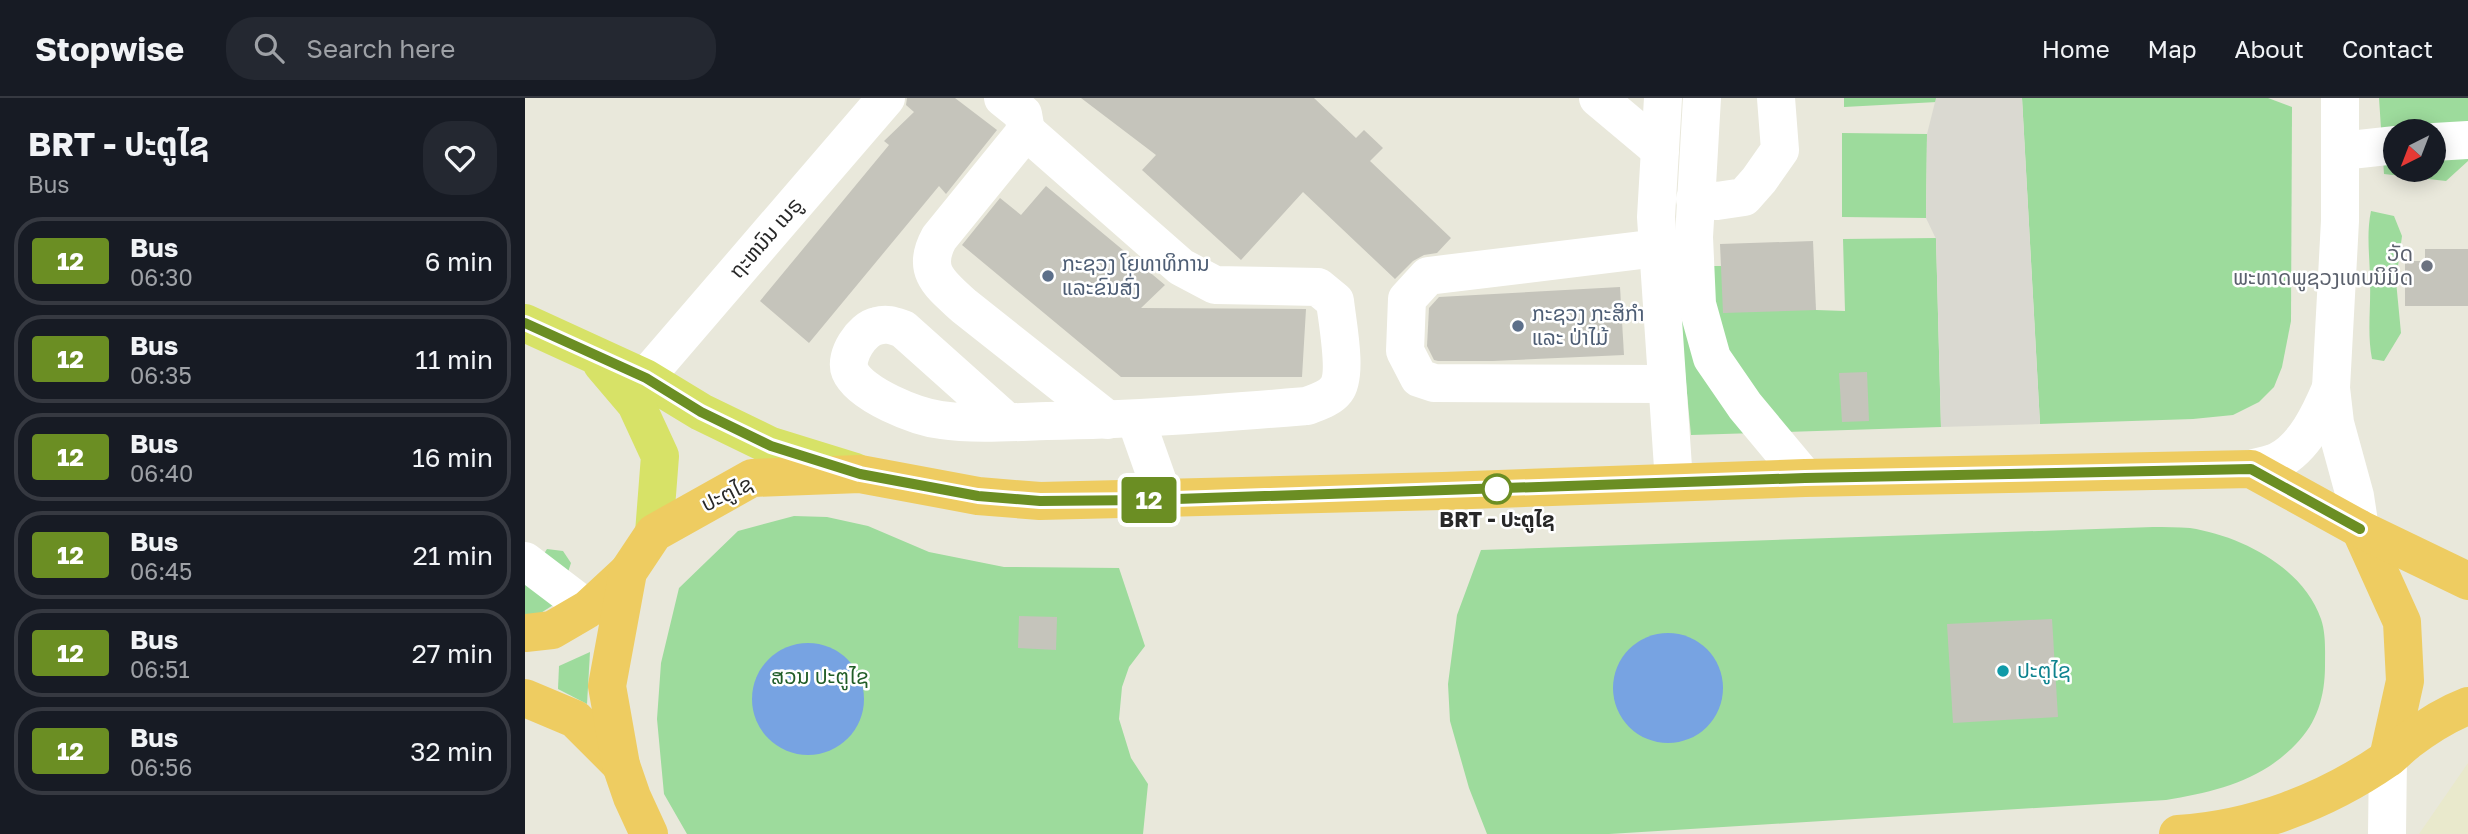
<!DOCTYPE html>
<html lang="en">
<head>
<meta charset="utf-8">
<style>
	body { margin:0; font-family:"Golos Text","Noto Sans Lao",sans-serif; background:#242831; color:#f1f3f6; height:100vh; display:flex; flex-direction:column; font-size:26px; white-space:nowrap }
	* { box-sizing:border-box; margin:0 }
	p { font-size:23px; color:#9ea1a6 }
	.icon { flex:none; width:38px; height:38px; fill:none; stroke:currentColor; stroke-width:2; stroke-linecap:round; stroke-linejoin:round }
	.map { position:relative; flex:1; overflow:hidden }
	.sheet { display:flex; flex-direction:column; background:#171b24; width:525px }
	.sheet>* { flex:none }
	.badge { padding:0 14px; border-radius:5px; font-size:24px; line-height:46px }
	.needle { width:46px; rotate:222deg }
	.tools { position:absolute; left:1858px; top:21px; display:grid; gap:14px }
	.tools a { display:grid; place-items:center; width:63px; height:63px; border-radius:50%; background:#171b24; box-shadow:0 4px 18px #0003; font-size:35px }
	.map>.badge { position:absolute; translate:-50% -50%; box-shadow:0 0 0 4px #fff }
	.round { display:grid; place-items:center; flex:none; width:74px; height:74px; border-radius:28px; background:#242831 }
	.overview { display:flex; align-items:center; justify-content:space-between; height:119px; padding:0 28px }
	h1 { font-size:33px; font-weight:700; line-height:52px }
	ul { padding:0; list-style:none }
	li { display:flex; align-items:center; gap:21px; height:88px; margin:0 14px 10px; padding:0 14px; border:4px solid #363941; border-radius:28px }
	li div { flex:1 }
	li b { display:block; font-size:26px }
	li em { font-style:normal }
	li .badge { min-width:77px; font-weight:700; text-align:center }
	header { display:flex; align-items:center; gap:42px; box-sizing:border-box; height:98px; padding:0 35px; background:#171b24; border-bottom:2px solid #363941 }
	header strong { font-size:33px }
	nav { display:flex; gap:38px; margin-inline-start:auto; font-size:24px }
	.search { width:490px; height:63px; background:#242831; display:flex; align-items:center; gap:18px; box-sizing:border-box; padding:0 24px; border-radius:28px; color:#9ea1a6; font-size:26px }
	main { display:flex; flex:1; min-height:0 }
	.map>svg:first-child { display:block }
	.education { fill:#e9e9cc }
	.green { fill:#9ddb9c; fill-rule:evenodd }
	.plaza { fill:#dad9d1 }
	.water { fill:#77a3e2 }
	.building { fill:#c5c4bb }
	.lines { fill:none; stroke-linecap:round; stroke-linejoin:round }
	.minor { stroke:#fff; stroke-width:38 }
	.major { stroke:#d7e267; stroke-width:38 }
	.highway { stroke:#eecc61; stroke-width:38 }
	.line-casing { stroke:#fff; stroke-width:16 }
	.line { stroke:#6b8e23; stroke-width:10 }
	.worship-dot { fill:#6b7280; stroke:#fff; stroke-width:2.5 }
	.service-dot { fill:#5c6f8a; stroke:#fff; stroke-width:2.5 }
	.stop-dot { fill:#fff; stroke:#6b8e23; stroke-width:3.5 }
	.culture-dot { fill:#0f9aa8; stroke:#fff; stroke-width:2.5 }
	.labels { text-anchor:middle; stroke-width:5; stroke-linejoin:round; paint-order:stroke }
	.street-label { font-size:21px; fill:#282828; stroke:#fff }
	.worship-label { font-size:21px; fill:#5b616d; stroke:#fff; text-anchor:end }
	.service-label { font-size:21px; fill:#4e5e75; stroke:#fff; text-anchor:start }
	.stop-label { font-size:21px; font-weight:bold; fill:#282828; stroke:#fff }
	.culture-label { font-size:21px; fill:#0d838f; stroke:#fff; text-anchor:start }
	.park-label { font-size:21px; fill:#205d27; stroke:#fff }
</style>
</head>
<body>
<header>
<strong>Stopwise</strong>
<div class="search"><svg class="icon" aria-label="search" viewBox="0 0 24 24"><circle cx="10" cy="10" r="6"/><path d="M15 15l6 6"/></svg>Search here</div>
<nav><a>Home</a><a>Map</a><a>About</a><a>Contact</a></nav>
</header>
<main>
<section class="sheet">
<div class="overview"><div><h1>BRT - ປະຕູໄຊ</h1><p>Bus</p></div><a class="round"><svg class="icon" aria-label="heart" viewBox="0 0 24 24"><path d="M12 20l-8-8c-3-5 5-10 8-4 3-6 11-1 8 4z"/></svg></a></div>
<ul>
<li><span class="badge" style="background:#6b8e23;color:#fff">12</span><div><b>Bus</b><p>06:30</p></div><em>6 min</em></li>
<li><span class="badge" style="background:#6b8e23;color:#fff">12</span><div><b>Bus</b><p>06:35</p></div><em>11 min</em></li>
<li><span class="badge" style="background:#6b8e23;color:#fff">12</span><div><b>Bus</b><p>06:40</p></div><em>16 min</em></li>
<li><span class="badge" style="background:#6b8e23;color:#fff">12</span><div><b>Bus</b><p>06:45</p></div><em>21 min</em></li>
<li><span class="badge" style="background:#6b8e23;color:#fff">12</span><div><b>Bus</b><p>06:51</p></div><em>27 min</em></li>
<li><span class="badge" style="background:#6b8e23;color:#fff">12</span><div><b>Bus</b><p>06:56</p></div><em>32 min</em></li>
</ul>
</section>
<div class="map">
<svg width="1943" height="736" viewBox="0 0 1943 736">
	<rect width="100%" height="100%" fill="#e9e8db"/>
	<path class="education" d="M 1943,665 L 1943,736 L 1894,736 Z"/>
	<g class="green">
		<path d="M 1319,0 L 1411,0 L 1412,4 L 1319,9 Z"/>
		<path d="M 1497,0 L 1743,0 L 1767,9 L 1766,223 L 1757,269 L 1749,289 L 1734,304 L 1708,317 L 1668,321 L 1515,326 Z"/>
		<path d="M 1854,0 L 1943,0 L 1943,63 L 1921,83 L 1859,76 ZM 1871,33 L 1909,33 L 1909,72 L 1871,72 Z"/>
		<path d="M 1317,35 L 1402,36 L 1401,120 L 1317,119 Z"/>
		<path d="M 1846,113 L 1869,118 L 1877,138 L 1871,183 L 1876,235 L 1859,263 L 1847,261 C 1842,236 1846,209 1845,184 C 1845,159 1841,137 1846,113 Z"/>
		<path d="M 1411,140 L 1416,329 L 1166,337 L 1150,168 L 1196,168 L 1291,212 L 1320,213 L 1318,141 Z"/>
		<path d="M 269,418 L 302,419 L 343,428 L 404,454 L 479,469 L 594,470 L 620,548 L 604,569 L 597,589 L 594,621 L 606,660 L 623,686 L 618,736 L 162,736 L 139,696 L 132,621 L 136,565 L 154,490 L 213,433 Z"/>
		<path d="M 1628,429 C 1640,429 1653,429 1665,430 C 1716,438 1778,469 1796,521 C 1801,536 1800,552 1800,568 C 1800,598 1792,625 1771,646 C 1736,683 1689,694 1641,702 L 1084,736 L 962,736 L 944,690 L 925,623 L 923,586 L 932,517 L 956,452 Z"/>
		<path d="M 22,451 L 38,453 L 46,465 L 33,504 L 11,518 L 0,518 L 0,478 L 5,478 Z"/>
		<path d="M 65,554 L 62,606 L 33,591 L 34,568 Z"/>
	</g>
	<path class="plaza" d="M 1411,0 L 1497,0 L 1515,326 L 1416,329 L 1411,141 L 1401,120 L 1402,36 Z"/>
	<g class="water">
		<circle cx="1143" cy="590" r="55"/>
		<circle cx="283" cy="601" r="56"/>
	</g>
	<g class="building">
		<path d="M 382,0 L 430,0 L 472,32 L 421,96 L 414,88 L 284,245 L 235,203 L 364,47 L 359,43 L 389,14 L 381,7 Z"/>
		<path d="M 556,0 L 789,0 L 831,40 L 839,32 L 858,50 L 845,63 L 926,140 L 912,155 L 899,157 L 888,163 L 870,181 L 778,94 L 716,162 L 617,72 L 631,57 Z"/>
		<path d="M 521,88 L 640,187 L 616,210 L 781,211 L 777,279 L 596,279 L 437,147 L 475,100 L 496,117 Z"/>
		<path d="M 1288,143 L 1291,212 L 1198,215 L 1195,146 Z"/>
		<path d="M 1900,151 L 1943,151 L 1943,208 L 1880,208 L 1880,163 L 1900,163 Z"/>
		<path d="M 1095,189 L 1099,257 L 968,263 L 913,263 L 909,262 L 902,248 L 904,210 L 914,199 Z"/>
		<path d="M 1342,274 L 1344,323 L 1317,324 L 1314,275 Z"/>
		<path d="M 494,518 L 532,519 L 531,552 L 493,550 Z"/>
		<path d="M 1527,521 L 1533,619 L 1428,625 L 1422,526 Z"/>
	</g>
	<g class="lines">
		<g class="minor">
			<path d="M 478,0 L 498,16 L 501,33 L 414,140 C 396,173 415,186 439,208 L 583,322"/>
			<path d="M 1073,0 L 1135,52"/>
			<path d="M 1138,0 L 1131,119 L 1149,384"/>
			<path d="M 1177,0 L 1169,139 L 1172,206 L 1187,260 L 1220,308 L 1280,380"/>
			<path d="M 1815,0 L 1815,123 L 1806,290 L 1810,325 L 1830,398 L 1835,431"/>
			<path d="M 1909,44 L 1943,42"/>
			<path d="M 1816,53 L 1871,47"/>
			<path d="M 1170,101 L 1192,103 L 1219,99 L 1234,82 L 1255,52 L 1251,0"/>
			<path d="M 1133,150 L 903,178 L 882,201 L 880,253 L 894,280 L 909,285 L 1142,286"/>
			<path d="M 120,280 L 361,0"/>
			<path d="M 611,322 L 639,401"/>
			<path d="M 482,324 L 378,231 C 369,228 362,225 352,228 C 337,231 319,258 325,273 C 335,297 392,319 416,322 C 449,327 489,324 522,323 C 609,322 695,315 782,308 C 792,304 804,301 811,292 C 823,277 812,223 810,203 L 793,189 L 690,187 L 656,169 L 501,33"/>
			<path d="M 1726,371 C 1734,368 1745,367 1753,363 C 1780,349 1795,316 1806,290"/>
			<path d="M 0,463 L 63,511"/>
			<path d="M 1862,736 L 1863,660"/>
		</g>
		<g class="major">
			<path d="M 0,225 L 120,280 L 176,314 L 246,348 L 330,374"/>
			<path d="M 77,266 L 111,306 L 135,358 L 129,435"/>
		</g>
		<g class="highway">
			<path d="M 1835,431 L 1877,524 L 1880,583 L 1863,660"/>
			<path d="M 0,535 L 27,532 L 63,511 L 103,474"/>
			<path d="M 0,600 L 50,621 L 96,667"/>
			<path d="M 124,736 L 107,699 L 96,667 L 82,588 L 103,474 L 129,435 L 227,380 L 335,376 L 453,398 L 515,403 L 918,393 L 1280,380 L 1726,371 L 1835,431 L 1943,483"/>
			<path d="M 1653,736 C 1728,731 1800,704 1862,661 C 1870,655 1876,648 1883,643 C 1900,630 1922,616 1943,608"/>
		</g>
	</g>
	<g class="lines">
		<defs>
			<path id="line" d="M 0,225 L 121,280 L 176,314 L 246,348 L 335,376 L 453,398 L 515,403 L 622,402 L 1280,380 L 1726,371 L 1835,431"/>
		</defs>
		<use href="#line" class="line-casing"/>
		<use href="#line" class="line"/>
	</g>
	<circle class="worship-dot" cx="1902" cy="168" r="7"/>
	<g class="service-dot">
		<circle cx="523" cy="178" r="7"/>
		<circle cx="993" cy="228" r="7"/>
	</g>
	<circle class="stop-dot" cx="972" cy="391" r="14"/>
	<circle class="culture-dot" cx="1478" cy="573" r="7"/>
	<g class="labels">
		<g class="street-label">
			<text transform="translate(241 140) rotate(-49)" y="7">ຖະຫນົນ ເນຣູ</text>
			<text transform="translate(202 396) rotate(-26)" y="7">ປະຕູໄຊ</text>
		</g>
		<g class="worship-label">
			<text x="1888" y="163">ວັດ<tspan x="1888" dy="24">ພະທາດພູຊວງເທບນິມິດ</tspan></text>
		</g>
		<g class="service-label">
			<text x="537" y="173">ກະຊວງ ໂຍທາທິການ<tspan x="537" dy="24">ແລະຂົນສົ່ງ</tspan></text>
			<text x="1007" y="223">ກະຊວງ ກະສິກຳ<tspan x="1007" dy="24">ແລະ ປ່າໄມ້</tspan></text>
		</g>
		<g class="stop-label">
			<text x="972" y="429">BRT - ປະຕູໄຊ</text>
		</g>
		<g class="culture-label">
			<text x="1492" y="580">ປະຕູໄຊ</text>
		</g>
		<g class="park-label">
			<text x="295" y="586">ສວນ ປະຕູໄຊ</text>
		</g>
	</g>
</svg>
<div class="tools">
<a><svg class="needle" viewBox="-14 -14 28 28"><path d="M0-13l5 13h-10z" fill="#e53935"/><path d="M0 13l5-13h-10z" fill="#9ea1a6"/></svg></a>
</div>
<b class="badge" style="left:624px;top:402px;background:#6b8e23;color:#fff">12</b>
</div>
</main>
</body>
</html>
